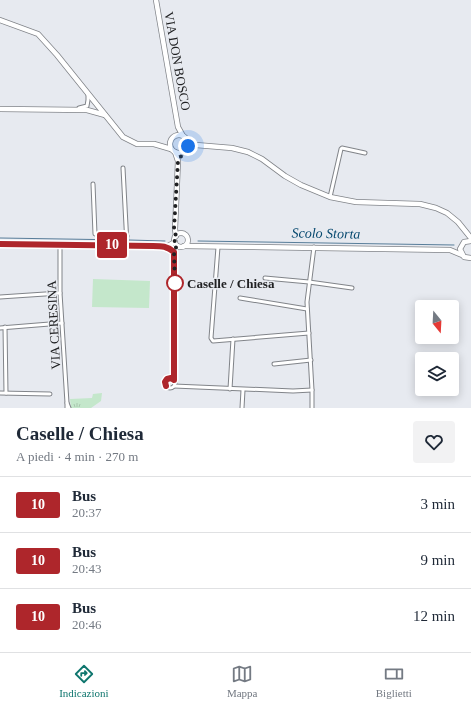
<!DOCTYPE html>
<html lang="it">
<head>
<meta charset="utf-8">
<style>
	body { margin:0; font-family:Georgia,serif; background:#f2f2f3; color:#1f2937; height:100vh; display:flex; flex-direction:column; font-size:15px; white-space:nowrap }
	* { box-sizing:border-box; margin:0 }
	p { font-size:13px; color:#747a83 }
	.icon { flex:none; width:22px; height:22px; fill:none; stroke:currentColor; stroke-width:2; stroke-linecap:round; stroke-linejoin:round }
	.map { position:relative; height:408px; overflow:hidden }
	.panel { display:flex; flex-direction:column; background:#fff; flex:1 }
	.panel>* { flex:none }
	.badge { padding:0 8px; border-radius:3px; font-size:14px; line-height:26px }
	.needle { width:26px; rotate:162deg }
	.tools { position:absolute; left:415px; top:300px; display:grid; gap:8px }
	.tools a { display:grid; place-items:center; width:44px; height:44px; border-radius:4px; background:#fff; box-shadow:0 2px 10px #0003; font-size:20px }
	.you { position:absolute; width:20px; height:20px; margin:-10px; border:3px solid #fff; border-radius:50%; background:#1a73e8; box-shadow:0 0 0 6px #1a73e833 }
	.map>.badge { position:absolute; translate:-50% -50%; box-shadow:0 0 0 2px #fff }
	.round { display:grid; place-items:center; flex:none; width:42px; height:42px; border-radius:4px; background:#f2f2f3 }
	.summary { display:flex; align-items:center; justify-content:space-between; height:68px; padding:0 16px }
	h1 { font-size:19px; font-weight:800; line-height:30px }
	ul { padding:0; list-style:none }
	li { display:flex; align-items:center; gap:12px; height:56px; padding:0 16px; border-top:1px solid #e0e1e3 }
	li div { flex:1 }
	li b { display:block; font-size:15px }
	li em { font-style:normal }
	li .badge { min-width:44px; font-weight:700; text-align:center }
	.dock { display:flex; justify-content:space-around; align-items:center; height:56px; border-top:1px solid #e0e1e3; background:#fff; font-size:11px; color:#747a83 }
	.dock a { display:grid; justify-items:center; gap:2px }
	.dock .on { color:#0f766e }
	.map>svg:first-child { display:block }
	.park { fill:url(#park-tufts) }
	.garden { fill:#c4e7cb }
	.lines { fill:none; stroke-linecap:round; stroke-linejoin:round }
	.stream { stroke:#587d99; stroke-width:1 }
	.street-casing { stroke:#818489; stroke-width:5 }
	.secondary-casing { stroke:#818489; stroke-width:6 }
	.street { stroke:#fff; stroke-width:3 }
	.secondary { stroke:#fff; stroke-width:4.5 }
	.line-casing { stroke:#fff; stroke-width:9 }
	.line { stroke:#ae262b; stroke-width:6 }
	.walk { stroke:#202123; stroke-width:4; stroke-dasharray:0 7.2 }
	.stop-dot { fill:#fff; stroke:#ae262b; stroke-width:2 }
	.labels { text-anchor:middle; stroke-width:3; stroke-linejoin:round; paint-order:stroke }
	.street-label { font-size:13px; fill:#202123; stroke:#e7eaf0 }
	.stop-label { font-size:13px; font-weight:bold; fill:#202123; stroke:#e7eaf0; text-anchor:start }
	.water-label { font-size:14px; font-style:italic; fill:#07496f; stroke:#e7eaf0 }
</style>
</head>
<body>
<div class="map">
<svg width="471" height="408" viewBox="0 0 471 408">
	<defs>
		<pattern id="park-tufts" width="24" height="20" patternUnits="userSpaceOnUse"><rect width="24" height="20" fill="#c4e7cb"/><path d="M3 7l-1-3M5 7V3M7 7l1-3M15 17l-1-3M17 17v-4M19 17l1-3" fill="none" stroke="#a8c6ae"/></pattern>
	</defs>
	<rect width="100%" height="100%" fill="#e7eaf0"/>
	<path class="park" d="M 102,393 L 101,401 L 91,408 L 71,408 L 70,399 L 92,398 L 93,394 Z"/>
	<path class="garden" d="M 93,279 L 150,281 L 149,308 L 92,307 Z"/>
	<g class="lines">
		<g class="stream">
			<path d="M 0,238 L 125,240"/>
			<path d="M 129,240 L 165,241"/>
			<path d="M 198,241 L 454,245"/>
		</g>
		<defs>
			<g id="street">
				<path d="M 79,108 L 87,106 L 88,100 L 88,94"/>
				<path d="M 123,168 L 127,245"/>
				<path d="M 93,184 L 95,234 L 101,236 L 127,236"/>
				<path d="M 330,197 L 341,149 L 342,148 L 365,153"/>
				<path d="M 60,244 L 60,293 L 67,403"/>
				<path d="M 218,247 L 211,338 L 213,341 L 309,333"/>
				<path d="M 265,278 L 309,282 L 352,288"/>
				<path d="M 0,297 L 60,293"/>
				<path d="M 240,298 L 307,309"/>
				<path d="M 5,327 L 6,393"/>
				<path d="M 0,328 L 62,323"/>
				<path d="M 274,364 L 311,360"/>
				<circle cx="170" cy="383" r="5"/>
				<path d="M 174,380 L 175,252 L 177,245"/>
				<path d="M 174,386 L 293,391 L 312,390"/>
				<path d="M 230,389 L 233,339"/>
				<path d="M 0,393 L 50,394"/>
				<path d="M 67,408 L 67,403 L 69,408"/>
				<path d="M 242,408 L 243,390"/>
				<path d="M 312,408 L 312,390 L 307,302 L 314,247"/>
			</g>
			<g id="secondary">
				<path d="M 156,0 L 178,127 L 183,136"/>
				<path d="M 0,20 L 38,34 L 57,55 L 123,137 L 137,144 L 154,144 L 171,149"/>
				<path d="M 0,109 L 87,110 L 105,115"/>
				<circle cx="179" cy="144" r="9"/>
				<path d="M 187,140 L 196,145 L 232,148 L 248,152 L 262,159 L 285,176 L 301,185 L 330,197 L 356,202 L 420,204 L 436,208 L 447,213 L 458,222 L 471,238"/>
				<path d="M 175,152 L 178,161 L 175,229 L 176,236"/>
				<circle cx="181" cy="240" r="7"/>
				<path d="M 471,241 L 464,242 L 460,249 L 464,257 L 471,258"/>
				<path d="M 0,244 L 166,247 L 175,242"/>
				<path d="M 184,246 L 450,250 L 462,255"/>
			</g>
		</defs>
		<use href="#street" class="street-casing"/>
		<use href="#secondary" class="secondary-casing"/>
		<use href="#street" class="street"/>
		<use href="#secondary" class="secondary"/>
	</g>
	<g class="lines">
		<defs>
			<path id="line" d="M 0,244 L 153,246 C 162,246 167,246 174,252 L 174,380 L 171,378 L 167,379 L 165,382 L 166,386"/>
		</defs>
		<use href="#line" class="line-casing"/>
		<use href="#line" class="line"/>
		<path class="walk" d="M 175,283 L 174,252 L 177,245 L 174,240 L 176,236 L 174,229 L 178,161 L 188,146"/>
	</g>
	<circle class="stop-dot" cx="175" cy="283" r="8"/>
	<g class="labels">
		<g class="street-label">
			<text transform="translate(178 61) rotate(80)" y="5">VIA DON BOSCO</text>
			<text transform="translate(53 325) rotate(-93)" y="5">VIA CERESINA</text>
		</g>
		<g class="stop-label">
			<text x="187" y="288">Caselle / Chiesa</text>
		</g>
		<g class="water-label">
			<text transform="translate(326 233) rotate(1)" y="5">Scolo Storta</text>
		</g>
	</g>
</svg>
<div class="tools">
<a><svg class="needle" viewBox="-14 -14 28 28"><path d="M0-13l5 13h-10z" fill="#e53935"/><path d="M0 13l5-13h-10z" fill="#747a83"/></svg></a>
<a><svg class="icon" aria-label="layers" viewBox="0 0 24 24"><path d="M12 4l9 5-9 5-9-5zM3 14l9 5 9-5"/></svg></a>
</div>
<div class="you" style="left:188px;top:146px"></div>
<b class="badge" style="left:112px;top:245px;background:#ae262b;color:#fff">10</b>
</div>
<section class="panel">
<div class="summary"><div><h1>Caselle / Chiesa</h1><p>A piedi · 4 min · 270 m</p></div><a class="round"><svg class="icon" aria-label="heart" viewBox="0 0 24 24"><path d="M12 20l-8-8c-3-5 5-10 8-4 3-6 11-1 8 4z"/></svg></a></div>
<ul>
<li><span class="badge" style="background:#ae262b;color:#fff">10</span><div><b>Bus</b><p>20:37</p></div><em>3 min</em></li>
<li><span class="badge" style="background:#ae262b;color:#fff">10</span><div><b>Bus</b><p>20:43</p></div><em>9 min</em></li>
<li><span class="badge" style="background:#ae262b;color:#fff">10</span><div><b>Bus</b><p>20:46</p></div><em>12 min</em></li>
</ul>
</section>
<nav class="dock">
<a class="on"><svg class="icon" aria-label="directions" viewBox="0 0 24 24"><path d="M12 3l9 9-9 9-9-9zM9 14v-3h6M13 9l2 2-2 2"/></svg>Indicazioni</a>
<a><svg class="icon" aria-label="map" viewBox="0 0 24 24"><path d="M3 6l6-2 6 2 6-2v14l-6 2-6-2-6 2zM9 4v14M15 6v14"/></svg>Mappa</a>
<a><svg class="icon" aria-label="tickets" viewBox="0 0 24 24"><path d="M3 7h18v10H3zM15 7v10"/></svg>Biglietti</a>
</nav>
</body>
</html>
